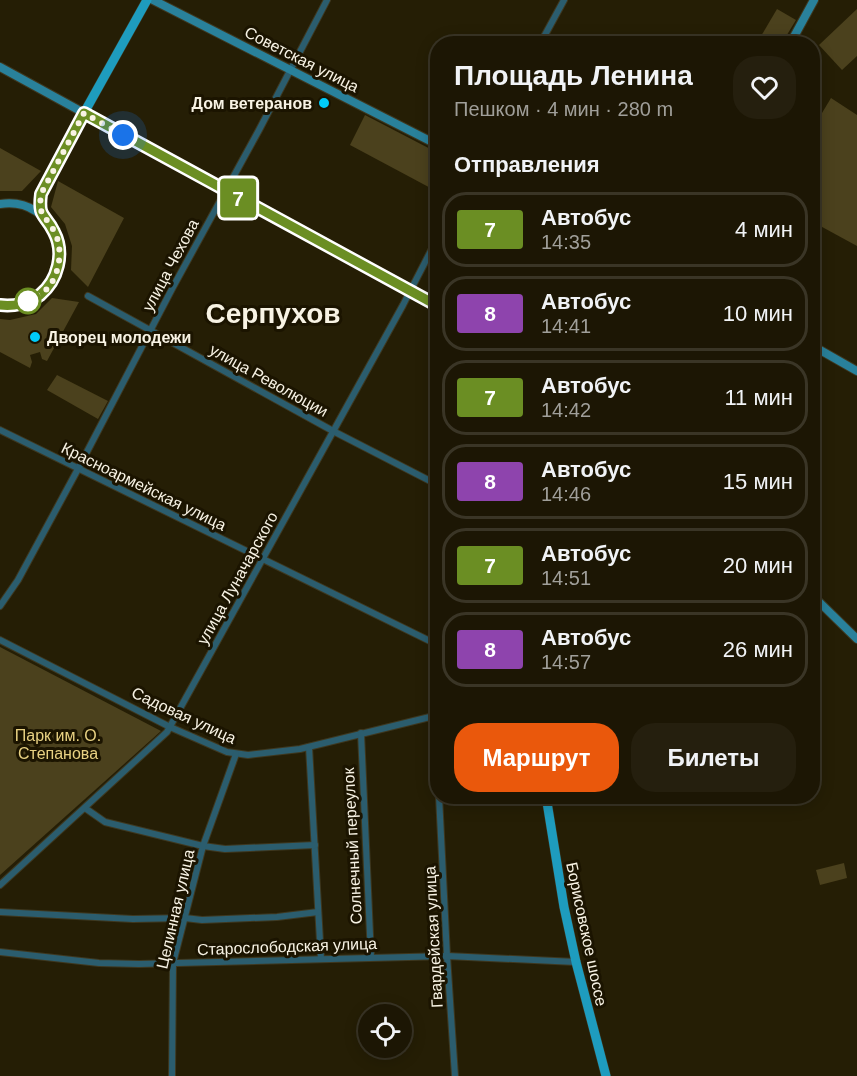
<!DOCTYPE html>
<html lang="ru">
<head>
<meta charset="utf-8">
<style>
	body { margin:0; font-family:Arial,sans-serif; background:#251f0e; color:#f1f3f6; height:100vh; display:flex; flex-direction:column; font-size:22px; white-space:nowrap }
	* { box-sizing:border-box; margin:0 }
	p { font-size:20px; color:#a09f9a }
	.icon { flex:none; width:33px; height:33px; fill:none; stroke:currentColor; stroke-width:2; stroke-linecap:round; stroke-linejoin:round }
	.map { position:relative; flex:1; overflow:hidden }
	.drawer { position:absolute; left:430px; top:36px; width:390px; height:768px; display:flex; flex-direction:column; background:#1c1604; border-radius:24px; box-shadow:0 3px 15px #0003,0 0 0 2px #3a3526 }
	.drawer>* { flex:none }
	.badge { padding:0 12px; border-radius:4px; font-size:21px; line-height:39px }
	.controls { position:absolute; left:358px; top:1004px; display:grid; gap:12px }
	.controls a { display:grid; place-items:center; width:54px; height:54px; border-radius:50%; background:#1c1604; box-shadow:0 3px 15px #0003,0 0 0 2px #3a3526; font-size:30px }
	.you { position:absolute; width:30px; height:30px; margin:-15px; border:4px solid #fff; border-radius:50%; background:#1a73e8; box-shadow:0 0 0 9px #1a73e833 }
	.map>.badge { position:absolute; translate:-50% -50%; box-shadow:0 0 0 3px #fff }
	h2 { padding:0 24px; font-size:22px; line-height:54px }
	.round { display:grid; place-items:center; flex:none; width:63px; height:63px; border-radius:24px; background:#251f0e }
	.head { display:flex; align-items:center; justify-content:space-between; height:102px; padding:0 24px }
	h1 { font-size:28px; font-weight:700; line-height:45px }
	.primary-button { display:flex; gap:12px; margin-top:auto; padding:12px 24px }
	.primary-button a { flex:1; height:69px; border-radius:24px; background:#ea580c; color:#fff; font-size:24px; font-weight:700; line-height:69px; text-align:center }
	.primary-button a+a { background:#251f0e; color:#f1f3f6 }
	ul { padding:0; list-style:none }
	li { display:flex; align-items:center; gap:18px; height:75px; margin:0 12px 9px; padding:0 12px; border:3px solid #3a3526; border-radius:24px }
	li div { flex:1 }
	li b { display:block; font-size:22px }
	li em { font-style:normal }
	li .badge { min-width:66px; font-weight:700; text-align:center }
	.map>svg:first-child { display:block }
	.green { fill:#4b411d }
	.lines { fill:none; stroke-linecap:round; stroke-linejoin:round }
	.street-casing { stroke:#3e3820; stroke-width:8 }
	.secondary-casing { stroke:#3e3820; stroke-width:10 }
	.primary-casing { stroke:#3e3820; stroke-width:10 }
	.street { stroke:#2b5d6e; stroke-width:6 }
	.secondary { stroke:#29819b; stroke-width:8 }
	.primary { stroke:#1e9cbe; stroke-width:9 }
	.line-casing { stroke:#fff; stroke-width:14 }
	.line { stroke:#6b8e23; stroke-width:9 }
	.walk { stroke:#f8f3e4; stroke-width:6; stroke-dasharray:0 10.8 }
	.poi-dot { fill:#00cbf9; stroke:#1b1400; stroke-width:2 }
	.stop-dot { fill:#fff; stroke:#6b8e23; stroke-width:3 }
	.labels { text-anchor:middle; stroke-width:6; stroke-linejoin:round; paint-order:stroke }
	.street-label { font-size:16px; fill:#f8f3e4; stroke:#1b1400 }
	.poi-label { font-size:16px; font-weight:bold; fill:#f8f3e4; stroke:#1b1400; text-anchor:end }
	.park-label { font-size:16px; fill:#e8d182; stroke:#1b1400 }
	.town-label { font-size:28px; font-weight:bold; fill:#f8f3e4; stroke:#1b1400 }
</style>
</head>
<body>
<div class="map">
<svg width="857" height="1076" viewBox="0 0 857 1076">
	<rect width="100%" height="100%" fill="#251e05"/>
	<g class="green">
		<path d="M 777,9 L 796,20 L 782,43 L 757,43 Z"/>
		<path d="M 857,9 L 857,56 L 842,70 L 819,45 Z"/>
		<path d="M 831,98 L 857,115 L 857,246 L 813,222 L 813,128 Z"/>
		<path d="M 365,115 L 438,153 L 438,192 L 350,145 Z"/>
		<path d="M 0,148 L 41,171 L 22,191 L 0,191 Z"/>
		<path d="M 58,181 L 124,218 L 88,287 L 71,270 L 72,246 L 65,224 L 51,207 Z"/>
		<path d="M 52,298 L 79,302 L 47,361 L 42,359 L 40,352 L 30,355 L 32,362 L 30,368 L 0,352 L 0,319 L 10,320 L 36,314 Z"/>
		<path d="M 57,375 L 108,401 L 98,419 L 47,390 Z"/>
		<path d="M 0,647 L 161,731 L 0,875 Z"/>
		<path d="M 844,863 L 847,878 L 820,885 L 816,870 Z"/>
	</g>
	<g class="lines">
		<defs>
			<g id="street">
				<path d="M 540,44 L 564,0"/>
				<path d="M 88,296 L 333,431 L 438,485"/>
				<path d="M 0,430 L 438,645"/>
				<path d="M 0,606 L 18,580 L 78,469 L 173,287 L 259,130 L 327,0"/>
				<path d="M 0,640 L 170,727 L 227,752 L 248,755 L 300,749 L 438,715"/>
				<path d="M 435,716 L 438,783"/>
				<path d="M 361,733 L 371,957"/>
				<path d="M 309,747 L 321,959"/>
				<path d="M 439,796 L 447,956 L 455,1076"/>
				<path d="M 85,808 L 105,822 L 203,846 L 225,849 L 315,845"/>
				<path d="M 0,885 L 167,732 L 403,305 L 438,237"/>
				<path d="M 0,912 L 133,919 L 185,918 L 202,920 L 277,917 L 318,912"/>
				<path d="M 0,952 L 99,963 L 139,964 L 447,956 L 576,962"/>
				<path d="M 172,1076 L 173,963 L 203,846 L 236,754"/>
			</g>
			<g id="secondary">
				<path d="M 153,0 L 438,145"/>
				<path d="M 790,44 L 814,0"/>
				<path d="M 0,67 L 84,113 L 41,194 L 40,204 L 41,215"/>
				<path d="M 0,204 C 57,195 83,273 32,299 C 22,305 11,306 0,305"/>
				<path d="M 813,346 L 857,371"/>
				<path d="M 813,596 L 857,639"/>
			</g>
			<g id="primary">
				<path d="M 147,0 L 84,113 L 438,306"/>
				<path d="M 546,796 L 564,907 L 576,962 L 606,1076"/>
			</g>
		</defs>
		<use href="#street" class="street-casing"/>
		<use href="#secondary" class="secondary-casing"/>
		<use href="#primary" class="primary-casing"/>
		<use href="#street" class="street"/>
		<use href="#secondary" class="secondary"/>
		<use href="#primary" class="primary"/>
	</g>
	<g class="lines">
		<defs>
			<path id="line" d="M 0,305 C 14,307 29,303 40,295 C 58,280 65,253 54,232 C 45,213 38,219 41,194 L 84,113 L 438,306"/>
		</defs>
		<use href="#line" class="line-casing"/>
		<use href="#line" class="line"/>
		<path class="walk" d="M 28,301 C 34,297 43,293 48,288 C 60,273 63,249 55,233 C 46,214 38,219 41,194 L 82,117 L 84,113 L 123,135"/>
	</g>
	<g class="poi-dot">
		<circle cx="324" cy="103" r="6"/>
		<circle cx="35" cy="337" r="6"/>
	</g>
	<circle class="stop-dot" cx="28" cy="301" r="12"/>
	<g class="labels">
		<g class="street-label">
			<text transform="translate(302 59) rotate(27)" y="6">Советская улица</text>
			<text transform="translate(170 265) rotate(-62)" y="6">улица Чехова</text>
			<text transform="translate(269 380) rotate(29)" y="6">улица Революции</text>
			<text transform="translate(144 486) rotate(26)" y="6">Красноармейская улица</text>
			<text transform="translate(237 578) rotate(-61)" y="6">улица Луначарского</text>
			<text transform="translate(184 715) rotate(25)" y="6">Садовая улица</text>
			<text transform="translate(352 846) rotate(-93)" y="6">Солнечный переулок</text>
			<text transform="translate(175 909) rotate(-77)" y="6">Целинная улица</text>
			<text transform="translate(587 934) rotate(78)" y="6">Борисовское шоссе</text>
			<text transform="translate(433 937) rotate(-93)" y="6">Гвардейская улица</text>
			<text transform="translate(287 946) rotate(-2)" y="6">Старослободская улица</text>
		</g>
		<g class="poi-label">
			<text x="312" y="109">Дом ветеранов</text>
			<text x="47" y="343" text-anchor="start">Дворец молодежи</text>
		</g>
		<g class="park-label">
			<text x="58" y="741">Парк им. О.<tspan x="58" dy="18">Степанова</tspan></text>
		</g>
		<g class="town-label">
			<text x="273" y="323">Серпухов</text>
		</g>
	</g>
</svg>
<div class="controls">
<a><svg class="icon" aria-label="locate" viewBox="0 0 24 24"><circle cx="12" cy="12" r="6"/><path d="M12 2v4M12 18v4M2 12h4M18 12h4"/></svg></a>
</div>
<div class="you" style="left:123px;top:135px"></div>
<b class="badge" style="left:238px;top:198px;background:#6b8e23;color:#fff">7</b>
<section class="drawer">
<div class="head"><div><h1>Площадь Ленина</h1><p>Пешком · 4 мин · 280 m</p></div><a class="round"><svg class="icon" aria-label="heart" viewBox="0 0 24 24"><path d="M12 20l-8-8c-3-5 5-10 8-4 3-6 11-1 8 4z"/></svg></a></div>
<h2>Отправления</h2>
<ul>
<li><span class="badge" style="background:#6b8e23;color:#fff">7</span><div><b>Автобус</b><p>14:35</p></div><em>4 мин</em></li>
<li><span class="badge" style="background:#8e44ad;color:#fff">8</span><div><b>Автобус</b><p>14:41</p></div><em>10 мин</em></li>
<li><span class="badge" style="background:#6b8e23;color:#fff">7</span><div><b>Автобус</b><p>14:42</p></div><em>11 мин</em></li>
<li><span class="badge" style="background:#8e44ad;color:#fff">8</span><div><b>Автобус</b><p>14:46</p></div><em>15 мин</em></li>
<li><span class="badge" style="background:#6b8e23;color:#fff">7</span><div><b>Автобус</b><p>14:51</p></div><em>20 мин</em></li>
<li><span class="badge" style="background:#8e44ad;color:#fff">8</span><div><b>Автобус</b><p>14:57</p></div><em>26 мин</em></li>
</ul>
<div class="primary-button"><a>Маршрут</a><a>Билеты</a></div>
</section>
</div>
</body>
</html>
